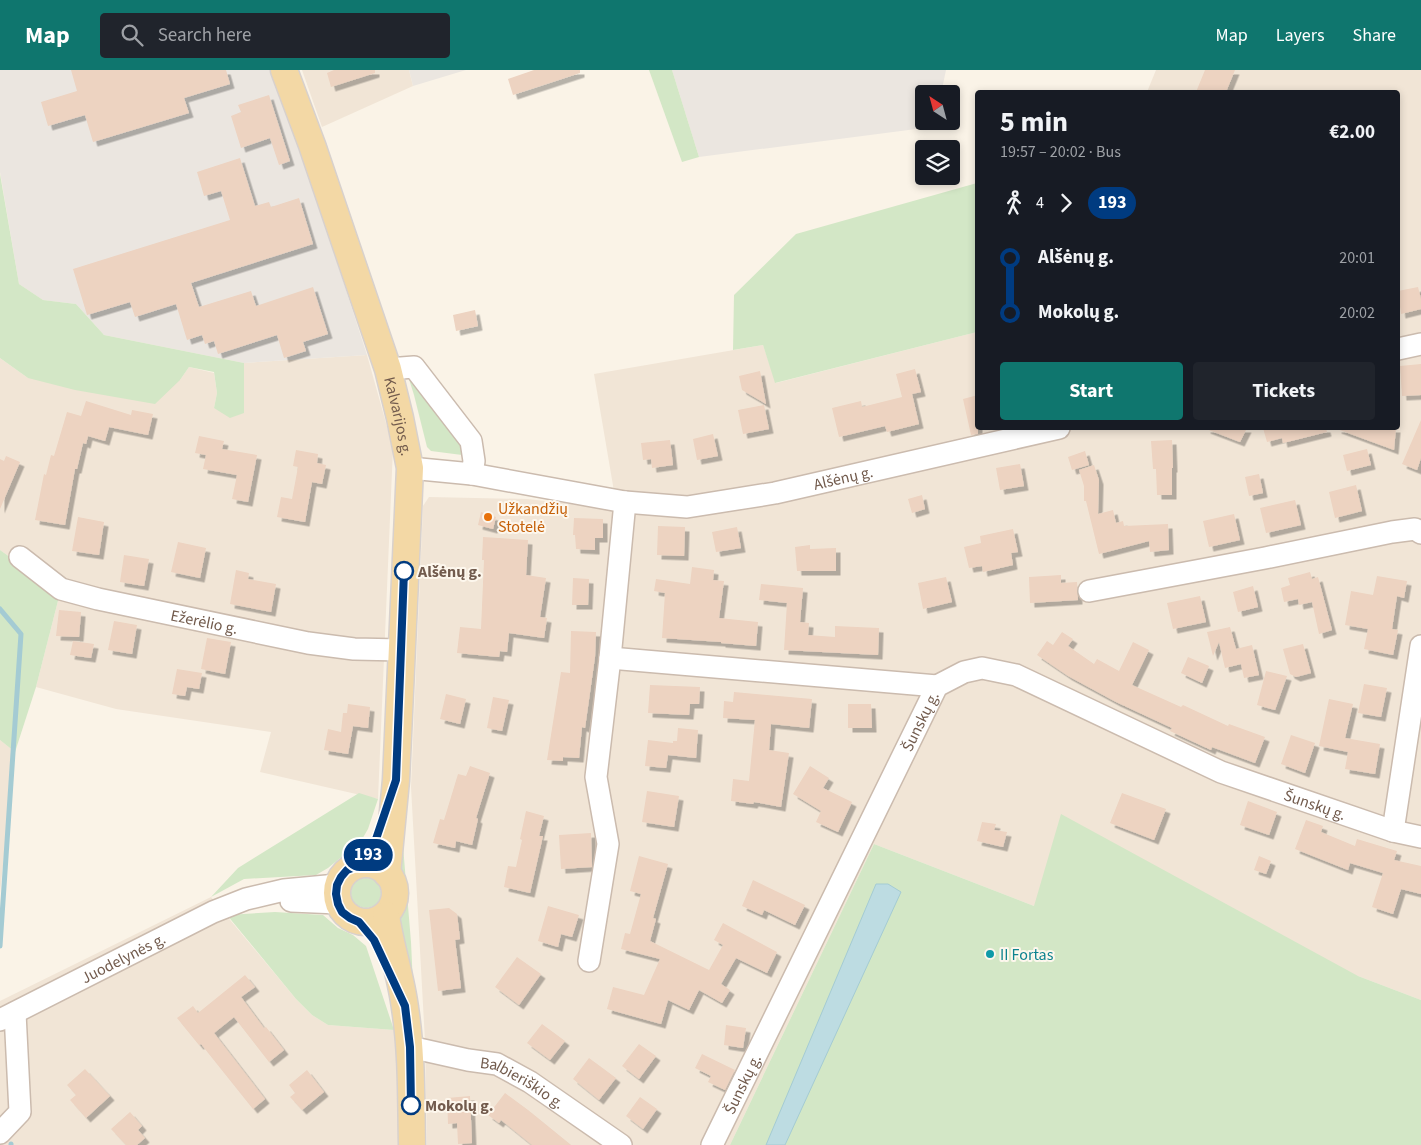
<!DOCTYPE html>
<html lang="en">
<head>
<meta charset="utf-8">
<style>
	body { margin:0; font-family:"Source Sans 3",sans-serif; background:#20242c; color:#f1f3f6; height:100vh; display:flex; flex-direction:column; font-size:19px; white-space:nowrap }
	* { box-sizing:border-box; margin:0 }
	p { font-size:16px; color:#9ea1a6 }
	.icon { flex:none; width:28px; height:28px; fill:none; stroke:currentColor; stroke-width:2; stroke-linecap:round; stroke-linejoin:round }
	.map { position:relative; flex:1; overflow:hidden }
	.drawer { position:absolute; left:975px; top:20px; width:425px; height:340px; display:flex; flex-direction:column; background:#171b24; border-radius:5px; box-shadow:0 2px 8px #0003 }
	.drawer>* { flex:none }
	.badge { padding:0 10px; border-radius:16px; font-size:18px; line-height:32px }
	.needle { width:32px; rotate:324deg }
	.tools { position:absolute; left:915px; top:15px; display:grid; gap:10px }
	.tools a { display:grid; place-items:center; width:45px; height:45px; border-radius:5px; background:#171b24; box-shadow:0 2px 8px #0003; font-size:25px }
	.map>.badge { position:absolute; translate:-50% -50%; box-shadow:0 0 0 2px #fff }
	.legs { display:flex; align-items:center; gap:8px; height:55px; padding:0 25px; font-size:16px }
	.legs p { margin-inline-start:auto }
	.overview { display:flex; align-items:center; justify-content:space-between; height:85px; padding:0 25px }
	h1 { font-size:28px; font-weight:700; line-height:38px }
	.action { display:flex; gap:10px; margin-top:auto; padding:10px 25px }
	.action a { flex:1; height:58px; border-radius:5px; background:#0f766e; color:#fff; font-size:20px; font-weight:700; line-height:58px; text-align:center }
	.action a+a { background:#20242c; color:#f1f3f6 }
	ul { padding:0 25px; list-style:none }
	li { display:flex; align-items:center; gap:18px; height:55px; font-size:19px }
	li i { display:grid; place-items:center; width:8px; height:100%; margin:0 6px; background:currentColor }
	li i::after { content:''; width:12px; height:12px; margin:-6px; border:4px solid; border-radius:50%; background:#171b24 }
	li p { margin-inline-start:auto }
	li:first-child i { background:linear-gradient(#0000 50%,currentColor 0) }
	li:last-child i { background:linear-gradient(currentColor 50%,#0000 0) }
	header { display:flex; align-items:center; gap:30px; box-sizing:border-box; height:70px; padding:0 25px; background:#0f766e; color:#fff }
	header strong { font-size:24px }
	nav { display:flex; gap:28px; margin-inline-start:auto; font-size:18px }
	.search { width:350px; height:45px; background:#20242c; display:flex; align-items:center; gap:12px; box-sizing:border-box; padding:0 18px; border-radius:5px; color:#9ea1a6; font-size:19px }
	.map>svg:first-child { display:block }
	.residential { fill:#f1e5d6 }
	.industrial { fill:#ebe6e0 }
	.green { fill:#d3e7c6 }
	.water { fill:#bddce2; stroke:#a4cbd3 }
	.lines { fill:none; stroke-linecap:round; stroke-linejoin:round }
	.stream { stroke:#a4cbd3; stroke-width:5 }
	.building { fill:#edd3c1; filter:url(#shadow) }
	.minor-casing { stroke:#cbbbae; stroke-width:24 }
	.major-casing { stroke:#d8d1cd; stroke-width:29 }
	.minor { stroke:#fff; stroke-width:21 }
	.major { stroke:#f3d8a5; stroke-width:26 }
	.line-1-casing { stroke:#fff; stroke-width:11 }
	.line-1 { stroke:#003b80; stroke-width:8 }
	.food-dot { fill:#e8710a; stroke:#fdf7ed; stroke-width:2 }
	.stop-1-dot { fill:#fff; stroke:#003b80; stroke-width:2.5 }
	.culture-dot { fill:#0f9aa8; stroke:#fdf7ed; stroke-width:2 }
	.labels { text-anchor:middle; stroke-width:4; stroke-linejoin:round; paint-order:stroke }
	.street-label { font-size:16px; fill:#725b4d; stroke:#fdf7ed }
	.food-label { font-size:16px; fill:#c56008; stroke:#fdf7ed; text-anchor:start }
	.stop-label { font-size:16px; font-weight:bold; fill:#725b4d; stroke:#fdf7ed; text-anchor:start }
	.culture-label { font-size:16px; fill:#0d838f; stroke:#fdf7ed; text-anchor:start }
</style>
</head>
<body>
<header>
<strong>Map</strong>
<div class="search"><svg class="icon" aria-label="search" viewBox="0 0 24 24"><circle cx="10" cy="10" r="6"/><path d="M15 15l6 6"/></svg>Search here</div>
<nav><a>Map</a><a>Layers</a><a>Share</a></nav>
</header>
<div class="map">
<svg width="1421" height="1075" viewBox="0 0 1421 1075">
	<defs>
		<filter id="shadow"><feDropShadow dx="4.5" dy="4.5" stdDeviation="0" flood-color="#0004"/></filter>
	</defs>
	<rect width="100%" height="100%" fill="#faf3e7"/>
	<g class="residential">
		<path d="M 302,0 L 409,0 L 413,16 L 322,57 Z"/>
		<path d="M 1156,0 L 1421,0 L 1421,930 L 1358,906 L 1034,836 L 874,774 L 730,1075 L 427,1075 L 425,971 L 411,717 L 423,436 L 429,427 L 527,429 L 617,439 L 594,304 L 763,275 L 776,313 L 977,262 L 978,358 L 1398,358 L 1398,22 L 1147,22 Z"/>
		<path d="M 367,285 L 393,378 L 378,729 L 260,702 L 271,662 L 116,639 L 36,617 L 60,523 L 0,480 L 0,288 L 28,308 L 180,310 L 189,297 L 214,303 L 217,323 L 214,338 L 244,343 L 244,293 Z"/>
		<path d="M 0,670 L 15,682 L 0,823 Z"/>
		<path d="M 211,827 L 296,929 L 312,945 L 328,955 L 394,960 L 401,988 L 404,1075 L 0,1075 L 0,931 Z"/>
	</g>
	<g class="industrial">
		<path d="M 0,0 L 275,0 L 367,285 L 244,293 L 104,265 L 76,234 L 43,230 L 19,214 L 0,102 Z"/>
		<path d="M 409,0 L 466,0 L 413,16 Z"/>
		<path d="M 672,0 L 946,0 L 941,24 L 924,24 L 924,51 L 928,51 L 924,58 L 699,87 Z"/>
	</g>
	<g class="green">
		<path d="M 649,0 L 672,0 L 699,87 L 682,92 Z"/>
		<path d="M 0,104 L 19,214 L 43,230 L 76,234 L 104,265 L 244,293 L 244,343 L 230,348 L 214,338 L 217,323 L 214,302 L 189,297 L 180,310 L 155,334 L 75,320 L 28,308 L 0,288 Z"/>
		<path d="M 977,113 L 977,262 L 775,313 L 763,275 L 733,280 L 734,225 L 796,164 Z"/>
		<path d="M 408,306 L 462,376 L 464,381 L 462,385 L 431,381 L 427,377 L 414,325 Z"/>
		<path d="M 0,480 L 60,523 L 36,617 L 15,682 L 0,670 Z"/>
		<path d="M 359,723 L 378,729 L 368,759 L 361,771 L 328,798 L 316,805 L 244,809 L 211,827 L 238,798 Z"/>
		<path d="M 1061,744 L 1358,906 L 1421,930 L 1421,1075 L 730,1075 L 874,774 L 1034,836 Z"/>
		<path d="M 401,752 L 411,872 L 414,936 L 396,845 L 403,830 L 404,818 L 397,801 Z"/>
		<circle cx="366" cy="823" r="15"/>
		<path d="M 275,842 L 323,845 L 338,858 L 353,865 L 366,876 L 394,960 L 328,955 L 312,945 L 296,929 L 227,845 Z"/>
	</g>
	<path class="water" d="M 876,814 L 888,814 L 901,822 L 785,1075 L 766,1075 Z"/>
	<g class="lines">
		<g class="stream">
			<path d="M 0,539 L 21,564 L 0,876"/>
			<path d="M 11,1074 L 11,1075"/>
		</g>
	</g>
	<g class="building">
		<path d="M 71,0 L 226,0 L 230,14 L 184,28 L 189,43 L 93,72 L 85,45 L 48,56 L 41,32 L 77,21 Z"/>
		<path d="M 334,0 L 375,0 L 375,3 L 331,17 L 327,3 Z"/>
		<path d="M 534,0 L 580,0 L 580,3 L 513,25 L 508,9 Z"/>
		<path d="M 1205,0 L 1235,0 L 1226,22 L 1196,22 Z"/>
		<path d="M 269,25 L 290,91 L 279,95 L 270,68 L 241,78 L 231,46 L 241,42 L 238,35 Z"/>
		<path d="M 240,88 L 255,136 L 269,132 L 271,137 L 299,128 L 313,174 L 191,213 L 199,237 L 251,221 L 256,236 L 313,217 L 328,264 L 303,272 L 306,281 L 284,288 L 277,265 L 218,284 L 214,271 L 205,274 L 202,265 L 187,270 L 176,234 L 135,247 L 130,232 L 87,245 L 73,199 L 230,150 L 221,121 L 204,126 L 197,102 Z"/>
		<path d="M 1418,217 L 1421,229 L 1421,239 L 1401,244 L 1398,221 Z"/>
		<path d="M 475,240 L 478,256 L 456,261 L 453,245 Z"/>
		<path d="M 1421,294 L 1421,325 L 1402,326 L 1400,296 Z"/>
		<path d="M 915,299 L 921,322 L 912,324 L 919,354 L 887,362 L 885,356 L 839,367 L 832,338 L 861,331 L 862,337 L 902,327 L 896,304 Z"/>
		<path d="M 760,301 L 766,334 L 742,320 L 739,306 Z"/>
		<path d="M 978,325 L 978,364 L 971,365 L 963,329 Z"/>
		<path d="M 86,331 L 131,345 L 132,340 L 153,344 L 148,365 L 109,357 L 105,371 L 88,366 L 86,374 L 83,373 L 77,399 L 75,399 L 65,455 L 35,450 L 44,404 L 46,405 L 51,385 L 54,386 L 67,342 L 81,346 Z"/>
		<path d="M 764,335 L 769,359 L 743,364 L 738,340 Z"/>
		<path d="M 1421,350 L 1421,388 L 1417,400 L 1402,394 Z"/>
		<path d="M 1206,358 L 1247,358 L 1240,372 L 1206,359 Z"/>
		<path d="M 1263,358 L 1326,358 L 1327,362 L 1283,373 L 1282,368 L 1267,372 Z"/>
		<path d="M 1337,358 L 1396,358 L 1394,380 L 1337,359 Z"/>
		<path d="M 713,364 L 718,386 L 697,390 L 693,369 Z"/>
		<path d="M 199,366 L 224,371 L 222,379 L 257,385 L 248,432 L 232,429 L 237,405 L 203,399 L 206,385 L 195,383 Z"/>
		<path d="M 670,370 L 673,395 L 652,398 L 651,389 L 643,390 L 641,373 Z"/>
		<path d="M 1172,370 L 1173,398 L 1172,398 L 1172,425 L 1157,425 L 1156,399 L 1153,399 L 1151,371 Z"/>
		<path d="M 1367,379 L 1371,395 L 1347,401 L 1343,385 Z"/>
		<path d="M 296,380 L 318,384 L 317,393 L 326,395 L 322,414 L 312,412 L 305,452 L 277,447 L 281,427 L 292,429 L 298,397 L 293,396 Z"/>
		<path d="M 1085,381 L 1089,395 L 1072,400 L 1068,387 Z"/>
		<path d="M 6,386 L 20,392 L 0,439 L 0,389 L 4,391 Z"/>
		<path d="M 1020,394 L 1024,416 L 1000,420 L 996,398 Z"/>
		<path d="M 1094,395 L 1099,410 L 1098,444 L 1113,440 L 1116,453 L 1123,451 L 1124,456 L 1168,454 L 1169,480 L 1150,482 L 1149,471 L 1099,484 L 1086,431 L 1084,431 L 1084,416 L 1079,400 Z"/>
		<path d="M 1259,404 L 1263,423 L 1249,426 L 1245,407 Z"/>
		<path d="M 1356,415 L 1362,441 L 1335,448 L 1329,422 Z"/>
		<path d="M 922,425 L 925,439 L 912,443 L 908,429 Z"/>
		<path d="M 1295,430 L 1301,455 L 1266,463 L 1260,438 Z"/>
		<path d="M 481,442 L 496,447 L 493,459 L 478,455 Z"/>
		<path d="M 1234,444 L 1240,470 L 1209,477 L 1203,451 Z"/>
		<path d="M 78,447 L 104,452 L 99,485 L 72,481 Z"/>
		<path d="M 574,448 L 603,449 L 603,468 L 595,468 L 595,480 L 576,479 L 575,465 L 573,465 Z"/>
		<path d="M 658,456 L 685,457 L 684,486 L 657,485 Z"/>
		<path d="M 737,457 L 741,478 L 716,482 L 712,462 Z"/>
		<path d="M 1013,459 L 1018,482 L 1011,483 L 1013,495 L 983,502 L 982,496 L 969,498 L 964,477 L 981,473 L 980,466 Z"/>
		<path d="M 483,467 L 528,470 L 526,505 L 546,508 L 540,547 L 547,548 L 544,568 L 509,563 L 507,582 L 500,581 L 499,587 L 457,583 L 460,557 L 481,559 L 484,490 L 482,490 Z"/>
		<path d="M 178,472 L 206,478 L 200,508 L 171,502 Z"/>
		<path d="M 810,475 L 810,479 L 836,478 L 836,501 L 797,501 L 795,477 Z"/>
		<path d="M 124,485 L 149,489 L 144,516 L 120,512 Z"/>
		<path d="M 692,497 L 714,500 L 713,510 L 724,511 L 719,548 L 758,552 L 756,576 L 721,573 L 721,572 L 662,568 L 665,523 L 654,521 L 656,509 L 690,514 Z"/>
		<path d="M 236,500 L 249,503 L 248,509 L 276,514 L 271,542 L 230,534 Z"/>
		<path d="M 1310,502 L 1312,509 L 1318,507 L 1332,560 L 1319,564 L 1312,532 L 1299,535 L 1298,529 L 1284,532 L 1281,518 L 1290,515 L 1288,508 Z"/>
		<path d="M 1061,505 L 1061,513 L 1077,512 L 1078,530 L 1030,533 L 1029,507 Z"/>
		<path d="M 1377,506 L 1407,511 L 1404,528 L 1397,526 L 1392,559 L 1398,560 L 1393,585 L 1364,579 L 1368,559 L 1345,555 L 1351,521 L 1373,525 Z"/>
		<path d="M 946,507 L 952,532 L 923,539 L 918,513 Z"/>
		<path d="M 573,508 L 589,509 L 588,535 L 572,535 Z"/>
		<path d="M 761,514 L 803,518 L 800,552 L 809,553 L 808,565 L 835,567 L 835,556 L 879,558 L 878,585 L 784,580 L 787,533 L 759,530 Z"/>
		<path d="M 1253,516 L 1258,537 L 1238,542 L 1233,522 Z"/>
		<path d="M 1200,526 L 1206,552 L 1173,559 L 1167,533 Z"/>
		<path d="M 59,540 L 81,542 L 79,567 L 56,566 Z"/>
		<path d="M 114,551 L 137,555 L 132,584 L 108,580 Z"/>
		<path d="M 1230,557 L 1236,579 L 1252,575 L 1259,605 L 1244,608 L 1241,594 L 1225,598 L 1219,572 L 1213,586 L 1207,562 Z"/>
		<path d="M 571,561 L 596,562 L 595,587 L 585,658 L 582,657 L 579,688 L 563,687 L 563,691 L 547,690 L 561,602 L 570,603 Z"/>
		<path d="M 1062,562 L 1073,569 L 1068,576 L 1094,594 L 1097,589 L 1119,601 L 1133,572 L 1149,580 L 1132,615 L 1181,637 L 1183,635 L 1228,656 L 1229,654 L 1265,667 L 1255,693 L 1212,677 L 1211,680 L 1170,661 L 1172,658 L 1116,632 L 1068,606 L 1037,585 L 1047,571 L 1053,575 Z"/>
		<path d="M 207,568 L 231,572 L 225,604 L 201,599 Z"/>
		<path d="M 73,571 L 94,574 L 91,588 L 70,585 Z"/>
		<path d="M 1303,574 L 1311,603 L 1296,607 L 1290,604 L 1283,579 Z"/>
		<path d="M 1188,587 L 1209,596 L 1202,613 L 1181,603 Z"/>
		<path d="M 177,599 L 202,603 L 199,619 L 187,617 L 185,626 L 172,624 Z"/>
		<path d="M 1266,601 L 1287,606 L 1275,640 L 1257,635 Z"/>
		<path d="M 1364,614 L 1387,618 L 1381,647 L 1358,643 Z"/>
		<path d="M 650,615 L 700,617 L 699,634 L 690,634 L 689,645 L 648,643 Z"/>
		<path d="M 734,622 L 812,629 L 809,658 L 771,654 L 769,680 L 789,683 L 781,737 L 754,732 L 753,734 L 731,731 L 733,709 L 749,711 L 755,650 L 723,648 L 724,631 L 733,632 Z"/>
		<path d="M 446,624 L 466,629 L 460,654 L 440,649 Z"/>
		<path d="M 493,627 L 509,630 L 502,661 L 487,658 Z"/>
		<path d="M 1329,629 L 1353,634 L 1345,668 L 1380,674 L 1375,704 L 1345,699 L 1348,682 L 1319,676 Z"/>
		<path d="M 348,634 L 370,637 L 368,658 L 353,656 L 348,684 L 324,680 L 328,659 L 341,662 L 343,643 L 347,643 Z"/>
		<path d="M 848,634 L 871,634 L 872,658 L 848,658 Z"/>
		<path d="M 678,658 L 698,660 L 696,688 L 668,685 L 666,698 L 645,696 L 648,670 L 673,673 L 673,671 L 677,671 Z"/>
		<path d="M 1291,665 L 1315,673 L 1305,703 L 1281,694 Z"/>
		<path d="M 470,696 L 490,703 L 476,748 L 478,749 L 472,775 L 456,771 L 455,778 L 433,773 L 440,749 L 444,750 L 458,704 L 466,706 Z"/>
		<path d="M 810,696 L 829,708 L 823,718 L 852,732 L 838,762 L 816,752 L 821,741 L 793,724 Z"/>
		<path d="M 647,721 L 679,726 L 674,757 L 642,752 Z"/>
		<path d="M 1122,723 L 1166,739 L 1154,770 L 1110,753 Z"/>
		<path d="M 1248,731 L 1277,742 L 1269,765 L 1240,755 Z"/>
		<path d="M 526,741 L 544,746 L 539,766 L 543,766 L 530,823 L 504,817 L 508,796 L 516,797 L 522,770 L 520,769 Z"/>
		<path d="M 1306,750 L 1323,756 L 1321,762 L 1355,776 L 1357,769 L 1397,781 L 1394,790 L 1421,796 L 1421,824 L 1401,819 L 1393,844 L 1372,837 L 1383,803 L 1350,793 L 1348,800 L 1295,779 Z"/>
		<path d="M 982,752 L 996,754 L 994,760 L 1007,762 L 1003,777 L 977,771 Z"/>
		<path d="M 591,763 L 592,797 L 561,799 L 559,765 Z"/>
		<path d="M 639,786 L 668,794 L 653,848 L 656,849 L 650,871 L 709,900 L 723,875 L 714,870 L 723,853 L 777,882 L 767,903 L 736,888 L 721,914 L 730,920 L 722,933 L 699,920 L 689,940 L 668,930 L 661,954 L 607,939 L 613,917 L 644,925 L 660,889 L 621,879 L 625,863 L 630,864 L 641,824 L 630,821 Z"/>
		<path d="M 1259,786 L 1271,791 L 1266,804 L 1254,800 Z"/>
		<path d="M 753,810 L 805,835 L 795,855 L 764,840 L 762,845 L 742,836 Z"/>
		<path d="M 548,836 L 579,845 L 572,867 L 561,864 L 558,877 L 538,871 Z"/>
		<path d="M 449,838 L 457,844 L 460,869 L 455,870 L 461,918 L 438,921 L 429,840 Z"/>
		<path d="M 517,887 L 541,904 L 519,935 L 495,917 Z"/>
		<path d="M 245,905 L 255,917 L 241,927 L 264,958 L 266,957 L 284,980 L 269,992 L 234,947 L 214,963 L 265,1029 L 253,1039 L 201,974 L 199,975 L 177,948 L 193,936 L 198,943 Z"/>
		<path d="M 542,954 L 565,971 L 550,990 L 527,973 Z"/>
		<path d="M 726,955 L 746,958 L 743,978 L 724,975 Z"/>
		<path d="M 639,974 L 656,986 L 639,1009 L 622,996 Z"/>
		<path d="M 702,984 L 735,1000 L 725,1020 L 708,1012 L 711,1006 L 695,998 Z"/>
		<path d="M 589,988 L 616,1008 L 599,1030 L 573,1009 Z"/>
		<path d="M 85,999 L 110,1026 L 86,1048 L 70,1030 L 76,1025 L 67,1015 Z"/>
		<path d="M 307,1000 L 324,1022 L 302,1040 L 290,1027 L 295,1023 L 289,1015 Z"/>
		<path d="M 505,1023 L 528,1040 L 571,1075 L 532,1075 L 501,1050 L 499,1053 L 488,1045 Z"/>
		<path d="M 470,1026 L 472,1073 L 458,1074 L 457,1053 L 448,1054 L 447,1028 Z"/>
		<path d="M 640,1027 L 657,1039 L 643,1059 L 626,1046 Z"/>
		<path d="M 130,1042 L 142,1056 L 138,1060 L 145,1068 L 137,1075 L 126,1075 L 111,1059 Z"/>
	</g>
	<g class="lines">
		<defs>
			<g id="minor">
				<path d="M 1398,279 L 1421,274"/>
				<path d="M 388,299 L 414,297 L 471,371 L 474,391 L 472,404"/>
				<path id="s1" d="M 410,398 L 472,404 L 625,432 L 687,437 L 775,423 L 1059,358"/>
				<path id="s2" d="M 20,487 L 61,519 L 98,529 L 308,573 L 354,579 L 401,580"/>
				<path d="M 1089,521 L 1265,488 L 1392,462 L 1415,459 L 1421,463"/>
				<path d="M 610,588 L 937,616"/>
				<path d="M 1393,761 L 1421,576"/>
				<path d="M 291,831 L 338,833"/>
				<path d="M 589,891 L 608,774 L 596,707 L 610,588 L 625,432"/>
				<path id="s3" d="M 0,950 L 213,842 L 246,829 L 284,820 L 337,815"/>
				<path id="s4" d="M 410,977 L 468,990 L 497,994 L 530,1012 L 621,1075"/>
				<path d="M 0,1063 L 20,1042 L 15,943"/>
				<path id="s5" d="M 712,1075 L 937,616 L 964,602 L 982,598 L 1016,605 L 1221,702 L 1393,761 L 1421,767"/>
			</g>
			<g id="major">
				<path id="s6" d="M 284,0 L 312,75 L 388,299 L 400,348 L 410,398 L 396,710 L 387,804"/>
				<circle cx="366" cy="823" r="29"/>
				<path d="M 386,845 C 390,876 401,906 405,938 C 412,983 411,1029 412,1075"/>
			</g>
		</defs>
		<use href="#minor" class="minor-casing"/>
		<use href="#major" class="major-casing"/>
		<use href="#minor" class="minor"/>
		<use href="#major" class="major"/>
	</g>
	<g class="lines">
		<defs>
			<path id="line-1" d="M 404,501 L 396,710 L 374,775 L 363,794 L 347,800 L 341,807 L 337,815 L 336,824 L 338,834 L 342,842 L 350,848 L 359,852 L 374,870 L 405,936 L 410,977 L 411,1035"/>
		</defs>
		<use href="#line-1" class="line-1-casing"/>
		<use href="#line-1" class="line-1"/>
	</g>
	<circle class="food-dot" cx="488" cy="447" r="5"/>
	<g class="stop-1-dot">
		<circle cx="404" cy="501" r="9"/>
		<circle cx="411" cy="1035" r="9"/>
	</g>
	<circle class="culture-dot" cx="990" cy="884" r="5"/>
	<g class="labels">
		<g class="street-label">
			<text dy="6" stroke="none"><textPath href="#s6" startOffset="365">Kalvarijos g.</textPath></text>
			<text dy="6" stroke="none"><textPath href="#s1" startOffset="439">Alšėnų g.</textPath></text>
			<text dy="6" stroke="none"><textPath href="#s2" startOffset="199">Ežerėlio g.</textPath></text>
			<text dy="6" stroke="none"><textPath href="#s5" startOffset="472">Šunskų g.</textPath></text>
			<text dy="6" stroke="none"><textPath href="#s5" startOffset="921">Šunskų g.</textPath></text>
			<text dy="6" stroke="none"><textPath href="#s3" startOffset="138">Juodelynės g.</textPath></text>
			<text dy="6" stroke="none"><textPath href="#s4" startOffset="119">Balbieriškio g.</textPath></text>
			<text dy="6" stroke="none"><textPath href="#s5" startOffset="68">Šunskų g.</textPath></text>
		</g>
		<g class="food-label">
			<text x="498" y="444">Užkandžių<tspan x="498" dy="18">Stotelė</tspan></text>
		</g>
		<g class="stop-label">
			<text x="418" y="507">Alšėnų g.</text>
			<text x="425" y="1041">Mokolų g.</text>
		</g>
		<g class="culture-label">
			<text x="1000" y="890">II Fortas</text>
		</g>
	</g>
</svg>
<div class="tools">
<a><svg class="needle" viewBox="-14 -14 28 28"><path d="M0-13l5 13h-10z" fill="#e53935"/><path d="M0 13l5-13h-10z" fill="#9ea1a6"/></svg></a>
<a><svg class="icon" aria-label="layers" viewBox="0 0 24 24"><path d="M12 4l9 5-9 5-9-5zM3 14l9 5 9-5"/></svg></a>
</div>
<b class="badge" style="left:368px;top:785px;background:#003b80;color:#fff">193</b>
<section class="drawer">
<div class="overview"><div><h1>5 min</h1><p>19:57 – 20:02 · Bus</p></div><b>€2.00</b></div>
<div class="legs"><svg class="icon" aria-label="walk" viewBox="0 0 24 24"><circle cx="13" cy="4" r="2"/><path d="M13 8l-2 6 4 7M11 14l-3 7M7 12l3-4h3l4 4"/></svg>4<svg class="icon" aria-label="forward" viewBox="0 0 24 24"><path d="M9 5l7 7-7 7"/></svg><b class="badge" style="background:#003b80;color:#fff">193</b></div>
<ul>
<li><i style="color:#003b80"></i><b>Alšėnų g.</b><p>20:01</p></li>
<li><i style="color:#003b80"></i><b>Mokolų g.</b><p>20:02</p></li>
</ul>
<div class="action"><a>Start</a><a>Tickets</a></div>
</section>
</div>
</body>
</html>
